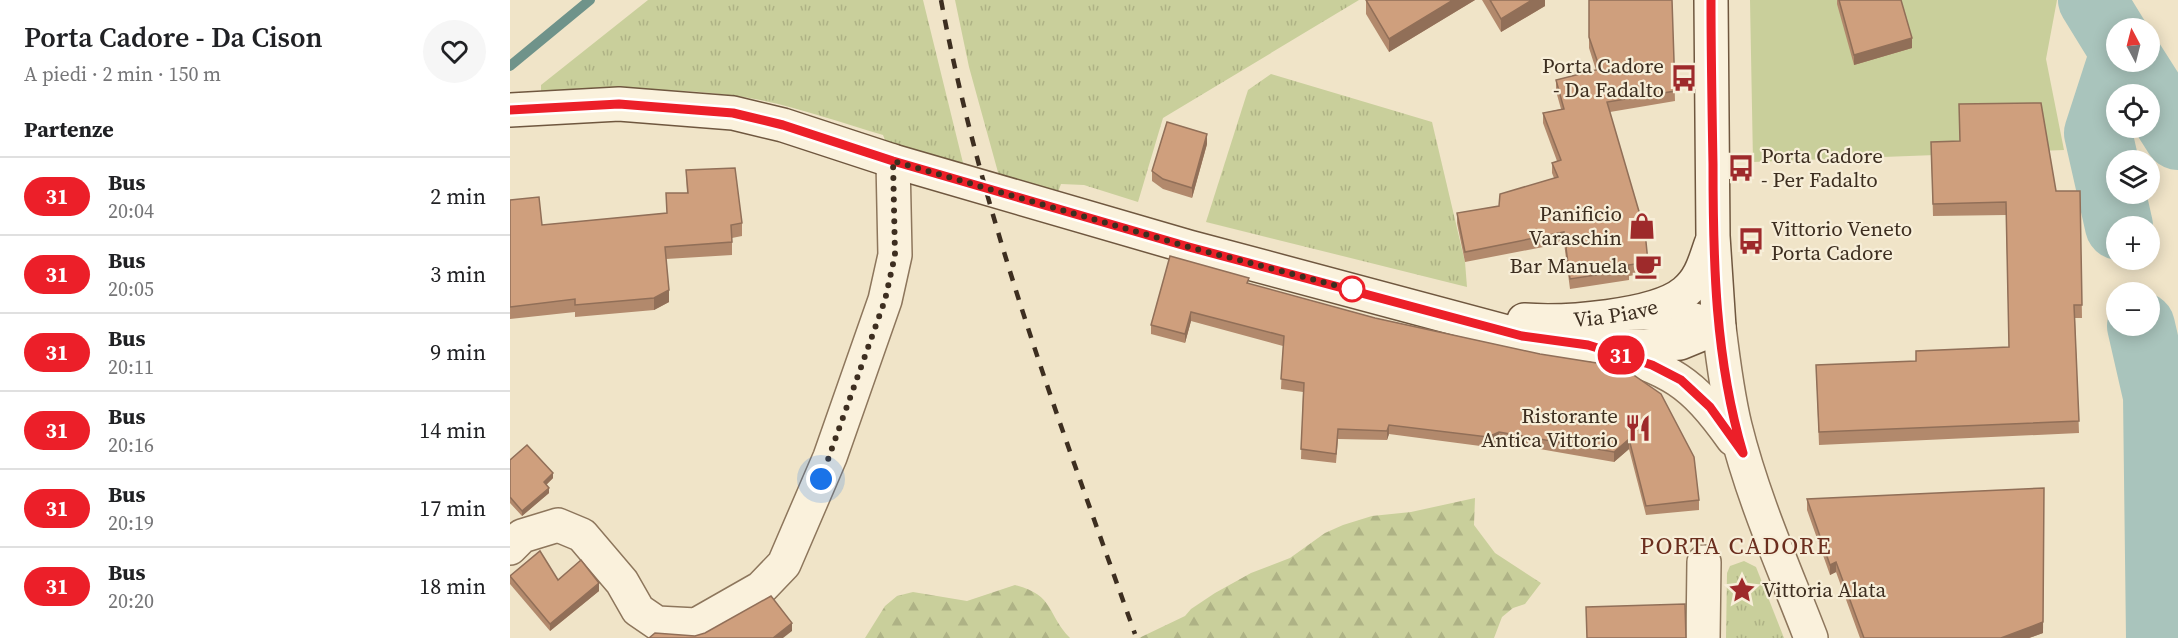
<!DOCTYPE html>
<html lang="it">
<head>
<meta charset="utf-8">
<style>
	body { margin:0; font-family:"Source Serif 4",serif; background:#f6f6f6; color:#202124; height:100vh; display:flex; flex-direction:column; font-size:22px; white-space:nowrap }
	* { box-sizing:border-box; margin:0 }
	p { font-size:20px; color:#757577 }
	.icon { flex:none; width:33px; height:33px; fill:none; stroke:currentColor; stroke-width:2; stroke-linecap:round; stroke-linejoin:round }
	.map { position:relative; flex:1; overflow:hidden }
	.details { display:flex; flex-direction:column; background:#fff; width:510px }
	.details>* { flex:none }
	.badge { padding:0 12px; border-radius:20px; font-size:21px; line-height:39px }
	.needle { width:39px; rotate:353deg }
	.fabs { position:absolute; left:1596px; top:18px; display:grid; gap:12px }
	.fabs a { display:grid; place-items:center; width:54px; height:54px; border-radius:50%; background:#fff; box-shadow:0 3px 15px #0003; font-size:30px }
	.you { position:absolute; width:30px; height:30px; margin:-15px; border:4px solid #fff; border-radius:50%; background:#1a73e8; box-shadow:0 0 0 9px #1a73e833 }
	.map>.badge { position:absolute; translate:-50% -50%; box-shadow:0 0 0 3px #fff }
	h2 { padding:0 24px; font-size:22px; line-height:54px }
	.round { display:grid; place-items:center; flex:none; width:63px; height:63px; border-radius:32px; background:#f6f6f6 }
	.head { display:flex; align-items:center; justify-content:space-between; height:102px; padding:0 24px }
	h1 { font-size:28px; font-weight:600; line-height:45px }
	ul { padding:0; list-style:none }
	li { display:flex; align-items:center; gap:18px; height:78px; padding:0 24px; border-top:2px solid #e0e0e0 }
	li div { flex:1 }
	li b { display:block; font-size:22px }
	li em { font-style:normal }
	li .badge { min-width:66px; font-weight:700; text-align:center }
	main { display:flex; flex:1; min-height:0 }
	.map>svg:first-child { display:block }
	.grass { fill:url(#grass-tufts) }
	.forest { fill:url(#forest-firs) }
	.garden { fill:#c9cf9b }
	.lines { fill:none; stroke-linecap:round; stroke-linejoin:round }
	.stream { stroke:#6f938a; stroke-width:10 }
	.river { stroke:#a9c4bc; stroke-width:68 }
	.minor-casing { stroke:#8d765c; stroke-width:36 }
	.tertiary-casing { stroke:#8d765c; stroke-width:36 }
	.secondary-casing { stroke:#6f573f; stroke-width:36 }
	.minor { stroke:#faf1dc; stroke-width:33 }
	.tertiary { stroke:#faf1dc; stroke-width:33 }
	.secondary { stroke:#faf1dc; stroke-width:33 }
	.rail { stroke:#3d2e20; stroke-width:4.5; stroke-dasharray:10 10; stroke-linecap:butt }
	.wall { fill:#b2896c }
	.shaded-wall { fill:#916f58 }
	.building { fill:#cf9f7d; stroke:#916f58; stroke-width:1.5 }
	.line-casing { stroke:#fff; stroke-width:14 }
	.line { stroke:#ec1f29; stroke-width:9 }
	.walk { stroke:#3d2e20; stroke-width:6; stroke-dasharray:0 10.8 }
	.stop-dot { fill:#fff; stroke:#ec1f29; stroke-width:3 }
	.labels { text-anchor:middle; stroke-width:4.5; stroke-linejoin:round; paint-order:stroke }
	.poi-label { font-size:21px; fill:#3d2e20; stroke:#f7eed8; text-anchor:end }
	.street-label { font-size:21px; fill:#3d2e20; stroke:#f7eed8 }
	.quarter-label { font-size:24px; letter-spacing:1.5px; fill:#6b2e1e; stroke:#f7eed8 }
</style>
</head>
<body>
<main>
<section class="details">
<div class="head"><div><h1>Porta Cadore - Da Cison</h1><p>A piedi · 2 min · 150 m</p></div><a class="round"><svg class="icon" aria-label="heart" viewBox="0 0 24 24"><path d="M12 20l-8-8c-3-5 5-10 8-4 3-6 11-1 8 4z"/></svg></a></div>
<h2>Partenze</h2>
<ul>
<li><span class="badge" style="background:#ec1f29;color:#fff">31</span><div><b>Bus</b><p>20:04</p></div><em>2 min</em></li>
<li><span class="badge" style="background:#ec1f29;color:#fff">31</span><div><b>Bus</b><p>20:05</p></div><em>3 min</em></li>
<li><span class="badge" style="background:#ec1f29;color:#fff">31</span><div><b>Bus</b><p>20:11</p></div><em>9 min</em></li>
<li><span class="badge" style="background:#ec1f29;color:#fff">31</span><div><b>Bus</b><p>20:16</p></div><em>14 min</em></li>
<li><span class="badge" style="background:#ec1f29;color:#fff">31</span><div><b>Bus</b><p>20:19</p></div><em>17 min</em></li>
<li><span class="badge" style="background:#ec1f29;color:#fff">31</span><div><b>Bus</b><p>20:20</p></div><em>18 min</em></li>
</ul>
</section>
<div class="map">
<svg width="1668" height="638" viewBox="0 0 1668 638">
	<defs>
		<pattern id="grass-tufts" width="24" height="20" patternUnits="userSpaceOnUse" patternTransform="scale(1.5)"><rect width="24" height="20" fill="#c9cf9b"/><path d="M3 7l-1-3M5 7V3M7 7l1-3M15 17l-1-3M17 17v-4M19 17l1-3" fill="none" stroke="#aeb285"/></pattern>
		<pattern id="forest-firs" width="22" height="20" patternUnits="userSpaceOnUse" patternTransform="scale(1.5)"><rect width="22" height="20" fill="#c9cf9b"/><path d="M5 1l3.5 6h-7zM16 11l3.5 6h-7z" fill="#aeb285"/></pattern>
	</defs>
	<rect width="100%" height="100%" fill="#f0e4c8"/>
	<g class="grass">
		<path d="M 138,0 L 413,0 L 454,167 L 378,147 L 373,135 C 332,123 291,108 250,100 C 177,86 104,90 31,93 L 31,85 Z"/>
		<path d="M 445,0 L 849,0 L 653,118 L 628,202 L 574,185 L 551,184 L 548,192 L 489,176 L 459,67 Z"/>
		<path d="M 761,74 L 922,122 L 955,262 L 957,287 L 696,222 L 738,90 Z"/>
		<path d="M 1234,561 L 1246,567 L 1274,638 L 1216,638 L 1217,573 L 1220,566 Z"/>
	</g>
	<g class="forest">
		<path d="M 965,498 L 964,525 L 985,553 L 1031,583 L 1015,604 L 1003,608 L 992,617 L 984,638 L 629,638 L 675,616 L 681,609 L 705,593 L 741,573 L 780,558 L 815,533 L 833,525 L 862,516 L 901,512 Z"/>
		<path d="M 505,585 C 545,595 537,615 560,638 L 355,638 L 375,606 L 387,596 L 403,592 L 457,601 Z"/>
	</g>
	<path class="garden" d="M 1240,0 L 1547,0 L 1536,59 L 1554,150 L 1243,162 Z"/>
	<g class="lines">
		<path class="stream" d="M 0,66 L 80,0"/>
		<g class="river">
			<path d="M 1582,0 L 1606,39"/>
			<path d="M 1621,62 L 1668,136"/>
			<path d="M 1609,226 L 1588,133 L 1611,62"/>
			<path d="M 1631,326 L 1647,396 L 1650,638"/>
		</g>
		<defs>
			<g id="minor">
				<path d="M 0,548 L 12,536 L 48,525 L 72,535 L 112,582 L 128,610 L 147,623 L 186,625 L 251,588 L 274,564 L 320,457 L 375,300 L 385,255 L 383,161"/>
				<path d="M 1193,638 L 1194,562"/>
			</g>
			<g id="tertiary">
				<path d="M 1124,313 C 1154,311 1180,318 1209,327 C 1213,360 1217,393 1225,426 C 1243,499 1274,568 1301,638"/>
				<path d="M 1092,349 C 1161,370 1181,380 1223,439"/>
			</g>
			<g id="secondary">
				<path d="M 0,110 L 109,104 L 223,113 L 273,125 L 383,161 L 679,247 L 1012,336 L 1078,345 L 1135,346 L 1170,343 L 1209,327 L 1203,236 L 1201,0"/>
				<path id="s1" d="M 1014,320 C 1053,323 1145,317 1175,292 C 1191,279 1195,261 1201,244"/>
			</g>
		</defs>
		<use href="#minor" class="minor-casing"/>
		<use href="#tertiary" class="tertiary-casing"/>
		<use href="#secondary" class="secondary-casing"/>
		<use href="#minor" class="minor"/>
		<use href="#tertiary" class="tertiary"/>
		<use href="#secondary" class="secondary"/>
		<path class="rail" d="M 431,0 C 472,218 551,426 625,634"/>
	</g>
	<g class="wall">
		<path d="M 856,0 L 965,0 L 879,52 L 856,14 Z"/>
		<path d="M 972,0 L 1035,0 L 1035,6 L 991,32 Z"/>
		<path d="M 1079,0 L 1162,0 L 1165,101 L 1100,112 L 1138,262 L 1138,273 L 1119,276 L 1119,280 L 1060,289 L 1054,243 L 955,262 L 947,223 L 947,213 L 989,206 L 1044,178 L 1042,173 L 1042,163 L 1047,161 L 1033,123 L 1033,113 L 1051,109 L 1046,91 L 1046,80 L 1086,70 L 1079,48 Z"/>
		<path d="M 1327,0 L 1391,0 L 1402,48 L 1344,65 L 1327,4 Z"/>
		<path d="M 1421,142 L 1546,191 L 1570,191 L 1572,318 L 1565,318 L 1569,433 L 1309,445 L 1306,365 L 1406,361 L 1406,351 L 1499,347 L 1496,215 L 1423,216 Z"/>
		<path d="M 697,144 L 682,198 L 653,189 L 642,181 L 642,171 Z"/>
		<path d="M 176,170 L 232,223 L 232,236 L 222,238 L 222,255 L 156,259 L 159,302 L 144,310 L 65,317 L 65,312 L 0,319 L 0,200 L 32,225 L 157,213 L 177,193 Z"/>
		<path d="M 739,284 L 865,318 L 1030,354 L 1189,500 L 1189,510 L 1136,515 L 1119,449 L 1104,462 L 989,442 L 978,447 L 879,434 L 877,440 L 828,439 L 826,463 L 791,459 L 793,392 L 771,389 L 773,346 L 681,321 L 675,343 L 641,334 L 641,325 Z"/>
		<path d="M 0,460 L 43,478 L 36,485 L 39,493 L 12,516 L 0,503 Z"/>
		<path d="M 1297,499 L 1533,633 L 1519,638 L 1350,638 L 1326,572 L 1320,575 L 1297,510 Z"/>
		<path d="M 0,576 L 48,580 L 89,591 L 40,631 L 0,584 Z"/>
	</g>
	<g class="shaded-wall">
		<path d="M 943,0 L 965,0 L 879,52 L 879,39 Z"/>
		<path d="M 1022,0 L 1035,0 L 1035,6 L 991,32 L 991,19 Z"/>
		<path d="M 1402,38 L 1402,48 L 1344,65 L 1344,55 Z"/>
		<path d="M 697,134 L 697,144 L 682,198 L 682,188 Z"/>
		<path d="M 159,290 L 159,302 L 144,310 L 144,298 Z"/>
		<path d="M 681,312 L 681,321 L 675,343 L 675,334 Z"/>
		<path d="M 879,425 L 879,434 L 877,440 L 877,431 Z"/>
		<path d="M 989,432 L 989,442 L 978,447 L 978,437 Z"/>
		<path d="M 1119,439 L 1119,449 L 1104,462 L 1104,452 Z"/>
		<path d="M 43,473 L 43,478 L 34,487 L 34,482 Z"/>
		<path d="M 39,488 L 39,493 L 12,516 L 12,511 Z"/>
		<path d="M 1534,488 L 1533,633 L 1519,638 L 1491,638 Z"/>
		<path d="M 1326,562 L 1326,572 L 1320,575 L 1320,565 Z"/>
		<path d="M 89,583 L 89,591 L 40,631 L 40,624 Z"/>
		<path d="M 282,623 L 282,631 L 273,638 L 263,638 Z"/>
	</g>
	<g class="building">
		<path d="M 856,0 L 943,0 L 879,39 Z"/>
		<path d="M 980,0 L 1022,0 L 991,19 Z"/>
		<path d="M 1079,0 L 1162,0 L 1165,91 L 1097,102 L 1135,232 L 1138,262 L 1118,265 L 1119,270 L 1060,279 L 1054,232 L 955,252 L 947,213 L 989,206 L 990,194 L 1048,177 L 1042,163 L 1051,160 L 1033,113 L 1054,109 L 1046,80 L 1090,69 L 1079,37 Z"/>
		<path d="M 1329,0 L 1391,0 L 1402,38 L 1344,55 Z"/>
		<path d="M 1531,103 L 1546,191 L 1570,191 L 1572,305 L 1564,305 L 1569,421 L 1309,432 L 1306,365 L 1406,361 L 1406,351 L 1499,347 L 1496,202 L 1423,204 L 1421,142 L 1450,141 L 1449,104 Z"/>
		<path d="M 657,122 L 697,134 L 682,188 L 653,179 L 642,171 Z"/>
		<path d="M 225,168 L 232,223 L 221,225 L 222,242 L 155,247 L 159,290 L 144,298 L 65,305 L 65,299 L 0,307 L 0,200 L 29,197 L 32,225 L 157,213 L 156,193 L 178,193 L 176,170 Z"/>
		<path d="M 660,256 L 739,278 L 737,283 L 865,318 L 1030,354 L 1112,367 L 1151,394 L 1184,457 L 1189,500 L 1136,506 L 1119,439 L 1104,452 L 989,432 L 978,437 L 879,425 L 877,431 L 828,429 L 826,454 L 791,449 L 794,383 L 771,379 L 774,336 L 681,312 L 675,334 L 641,325 Z"/>
		<path d="M 17,445 L 43,473 L 34,482 L 39,488 L 12,511 L 0,497 L 0,460 Z"/>
		<path d="M 1534,488 L 1533,622 L 1491,638 L 1354,638 L 1326,562 L 1320,565 L 1297,499 Z"/>
		<path d="M 30,551 L 48,580 L 71,560 L 89,583 L 40,624 L 0,576 Z"/>
		<path d="M 261,596 L 282,623 L 263,638 L 139,638 L 145,633 L 185,636 L 195,633 Z"/>
		<path d="M 1175,604 L 1176,638 L 1077,638 L 1076,607 Z"/>
	</g>
	<g class="lines">
		<defs>
			<path id="line" d="M 0,110 L 109,104 L 223,113 L 273,125 L 383,161 L 679,247 L 1012,336 L 1078,345 L 1142,365 L 1171,380 L 1200,407 L 1233,453 C 1205,359 1203,261 1203,164 C 1202,109 1201,55 1201,0"/>
		</defs>
		<use href="#line" class="line-casing"/>
		<use href="#line" class="line"/>
		<path class="walk" d="M 311,479 L 375,300 L 385,255 L 383,161 L 679,247 L 851,292 L 842,289"/>
	</g>
	<defs>
		<symbol id="bus-bare" viewBox="-9 -9 18 18"><path d="M-5-6H5V4H4V6H2V4H-2V6H-4V4H-5ZM-3.5-4V0h7V-4ZM-3.5 1.2v1.5H-2V1.2ZM2 1.2v1.5H3.5V1.2Z" fill="#9e2a2b" stroke="#f7eed8" stroke-width="2.5" paint-order="stroke"/></symbol>
		<symbol id="shop-bare" viewBox="-9 -9 18 18"><path d="M-5-2.5h2.3a2.7 3.5 0 0 1 5.4 0H5L5.5 6h-11ZM-1.5-2.5h3a1.5 2.3 0 0 0-3 0Z" fill="#9e2a2b" stroke="#f7eed8" stroke-width="2.5" paint-order="stroke"/></symbol>
		<symbol id="cafe-bare" viewBox="-9 -9 18 18"><path d="M-5.5-4.5H6V0H3Q3 3.5 0 3.5H-2.5Q-5.5 3.5-5.5 0ZM3-3.2v2h1.7v-2ZM-6 4.5H4V6H-6Z" fill="#9e2a2b" stroke="#f7eed8" stroke-width="2.5" paint-order="stroke"/></symbol>
		<symbol id="restaurant-bare" viewBox="-9 -9 18 18"><path d="M-5-6h1v4h1v-4h1v4h1v-4h1v5L-1.5 .5V6h-2V.5L-5-1ZM5-6V6H3V1.5H1.5Q1.5-4 5-6Z" fill="#9e2a2b" stroke="#f7eed8" stroke-width="2.5" paint-order="stroke"/></symbol>
		<symbol id="sight-bare" viewBox="-9 -9 18 18"><path d="M0-6L1.8-2.2L6-1.7L2.9 1.2L3.7 5.4L0 3.3L-3.7 5.4L-2.9 1.2L-6-1.7L-1.8-2.2Z" fill="#9e2a2b" stroke="#f7eed8" stroke-width="2.5" paint-order="stroke"/></symbol>
	</defs>
	<g fill-rule="evenodd">
		<use href="#bus-bare" x="1155" y="59" width="38" height="38"/>
		<use href="#bus-bare" x="1212" y="149" width="38" height="38"/>
		<use href="#shop-bare" x="1113" y="207" width="38" height="38"/>
		<use href="#bus-bare" x="1222" y="222" width="38" height="38"/>
		<use href="#cafe-bare" x="1119" y="247" width="38" height="38"/>
		<use href="#restaurant-bare" x="1109" y="409" width="38" height="38"/>
		<use href="#sight-bare" x="1213" y="571" width="38" height="38"/>
	</g>
	<circle class="stop-dot" cx="842" cy="289" r="12"/>
	<g class="labels">
		<g class="poi-label">
			<text x="1154" y="73">Porta Cadore<tspan x="1154" dy="24">- Da Fadalto</tspan></text>
			<text x="1251" y="163" text-anchor="start">Porta Cadore<tspan x="1251" dy="24">- Per Fadalto</tspan></text>
			<text x="1112" y="221">Panificio<tspan x="1112" dy="24">Varaschin</tspan></text>
			<text x="1261" y="236" text-anchor="start">Vittorio Veneto<tspan x="1261" dy="24">Porta Cadore</tspan></text>
			<text x="1118" y="273">Bar Manuela</text>
			<text x="1108" y="423">Ristorante<tspan x="1108" dy="24">Antica Vittorio</tspan></text>
			<text x="1252" y="597" text-anchor="start">Vittoria Alata</text>
		</g>
		<g class="street-label">
			<text dy="7" stroke="none"><textPath href="#s1" startOffset="92">Via Piave</textPath></text>
		</g>
		<g class="quarter-label">
			<text x="1226" y="554">PORTA CADORE</text>
		</g>
	</g>
</svg>
<div class="fabs">
<a><svg class="needle" viewBox="-14 -14 28 28"><path d="M0-13l5 13h-10z" fill="#e53935"/><path d="M0 13l5-13h-10z" fill="#757577"/></svg></a>
<a><svg class="icon" aria-label="locate" viewBox="0 0 24 24"><circle cx="12" cy="12" r="6"/><path d="M12 2v4M12 18v4M2 12h4M18 12h4"/></svg></a>
<a><svg class="icon" aria-label="layers" viewBox="0 0 24 24"><path d="M12 4l9 5-9 5-9-5zM3 14l9 5 9-5"/></svg></a>
<a>+</a>
<a>−</a>
</div>
<div class="you" style="left:311px;top:479px"></div>
<b class="badge" style="left:1111px;top:355px;background:#ec1f29;color:#fff">31</b>
</div>
</main>
</body>
</html>
